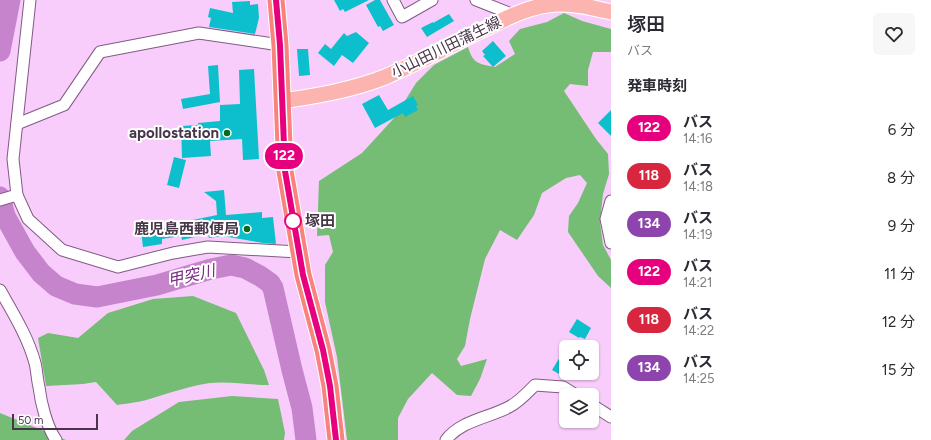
<!DOCTYPE html>
<html lang="ja">
<head>
<meta charset="utf-8">
<style>
	body { margin:0; font-family:Figtree,"Noto Sans JP",sans-serif; background:#f7f7f7; color:#2b2b33; height:100vh; display:flex; flex-direction:column; font-size:15px; white-space:nowrap }
	* { box-sizing:border-box; margin:0 }
	p { font-size:13px; color:#7c7c81 }
	.icon { flex:none; width:22px; height:22px; fill:none; stroke:currentColor; stroke-width:2; stroke-linecap:round; stroke-linejoin:round }
	.map { position:relative; flex:1; overflow:hidden }
	.panel { display:flex; flex-direction:column; background:#fff; width:320px }
	.panel>* { flex:none }
	.badge { padding:0 8px; border-radius:13px; font-size:14px; line-height:26px }
	.tools { position:absolute; left:559px; top:340px; display:grid; gap:8px }
	.tools a { display:grid; place-items:center; width:40px; height:40px; border-radius:6px; background:#fff; box-shadow:0 1px 3px #0004; font-size:20px }
	.scale { position:absolute; left:12px; bottom:10px; width:86px; box-sizing:border-box; padding-left:4px; border:2px solid #473648; border-top:0; font-size:11px; line-height:14px; white-space:nowrap; color:#473648; -webkit-text-stroke:3px #fff; paint-order:stroke }
	.map>.badge { position:absolute; translate:-50% -50%; box-shadow:0 0 0 2px #fff }
	h2 { padding:0 16px; font-size:15px; line-height:36px }
	.round { display:grid; place-items:center; flex:none; width:42px; height:42px; border-radius:6px; background:#f7f7f7 }
	.head { display:flex; align-items:center; justify-content:space-between; height:68px; padding:0 16px }
	h1 { font-size:19px; font-weight:600; line-height:30px }
	ul { padding:0; list-style:none }
	li { display:flex; align-items:center; gap:12px; height:48px; padding:0 16px }
	li div { flex:1 }
	li b { display:block; font-size:15px }
	li em { font-style:normal }
	li .badge { min-width:44px; font-weight:700; text-align:center }
	main { display:flex; flex:1; min-height:0 }
	.map>svg:first-child { display:block }
	.forest { fill:#75bc75 }
	.lines { fill:none; stroke-linecap:round; stroke-linejoin:round }
	.river { stroke:#c584cb; stroke-width:21 }
	.building { fill:#0dbfcd }
	.minor-casing { stroke:#815b83; stroke-width:13 }
	.major-casing { stroke:#fff; stroke-width:17 }
	.highway-casing { stroke:#fff; stroke-width:19 }
	.minor { stroke:#fff; stroke-width:11 }
	.major { stroke:#fbb4b0; stroke-width:15 }
	.highway { stroke:#f9827c; stroke-width:17 }
	.line-casing { stroke:#fff; stroke-width:9 }
	.line { stroke:#e6007e; stroke-width:6 }
	.poi-dot { fill:#076a16; stroke:#fff; stroke-width:1.5 }
	.stop-dot { fill:#fff; stroke:#e6007e; stroke-width:2 }
	.labels { text-anchor:middle; stroke-width:4; stroke-linejoin:round; paint-order:stroke }
	.street-label { font-size:15px; fill:#473648; stroke:#fff }
	.poi-label { font-size:15px; font-weight:bold; fill:#473648; stroke:#fff; text-anchor:end }
	.stop-label { font-size:15px; font-weight:bold; fill:#473648; stroke:#fff; text-anchor:start }
	.water-label { font-size:16px; font-style:italic; fill:#7a2c82; stroke:#fff }
</style>
</head>
<body>
<main>
<div class="map">
<svg width="611" height="440" viewBox="0 0 611 440">
	<rect width="100%" height="100%" fill="#f8cdfb"/>
	<g class="forest">
		<path d="M 564,13 L 582,21 L 611,29 L 611,52 L 593,52 L 588,70 L 588,86 L 570,84 L 564,91 L 596,139 L 608,154 L 609,174 L 603,194 L 600,222 L 603,245 L 611,260 L 611,288 L 598,276 L 568,232 L 569,216 L 578,203 L 587,183 L 580,175 L 566,178 L 542,193 L 534,215 L 517,240 L 500,230 L 485,259 L 470,319 L 465,346 L 457,359 L 461,366 L 487,359 L 480,379 L 471,396 L 457,395 L 432,373 L 408,399 L 398,418 L 398,440 L 347,440 L 337,357 L 325,302 L 325,265 L 333,252 L 329,235 L 317,236 L 319,181 L 362,153 L 395,117 L 416,83 L 434,65 L 468,47 C 473,64 479,64 495,67 L 515,54 L 509,41 L 520,29 L 547,22 Z"/>
		<path d="M 193,296 L 236,313 L 264,370 L 269,385 C 249,385 230,381 210,383 C 190,386 172,392 153,398 C 142,402 129,403 117,405 L 96,382 L 83,384 L 46,386 L 38,338 L 48,333 L 78,338 L 108,313 L 153,299 Z"/>
		<path d="M 232,396 L 278,399 L 285,433 L 284,440 L 124,440 L 132,431 L 179,402 Z"/>
		<path d="M 0,413 L 66,440 L 0,440 Z"/>
	</g>
	<g class="lines">
		<g class="river">
			<path d="M 0,51 L 10,0"/>
			<path d="M 0,197 L 5,216 L 25,252 L 41,273 L 56,286 L 75,294 L 97,297 L 157,285 L 211,269 L 231,265 L 245,268 L 260,276 L 270,283 L 273,288 L 292,370 L 302,408 L 306,440"/>
		</g>
	</g>
	<g class="building">
		<path d="M 334,0 L 369,0 L 345,12 L 343,9 L 340,11 Z"/>
		<path d="M 375,0 L 380,0 L 394,25 L 383,31 L 380,26 L 378,27 L 366,5 Z"/>
		<path d="M 250,1 L 250,5 L 258,4 L 259,18 L 255,34 L 209,27 L 211,18 L 208,17 L 210,8 L 233,13 L 232,2 Z"/>
		<path d="M 449,14 L 454,21 L 427,37 L 421,28 L 433,22 L 433,23 Z"/>
		<path d="M 356,32 L 369,43 L 353,63 L 342,55 L 334,66 L 318,53 L 325,44 L 331,49 L 344,33 L 347,36 Z"/>
		<path d="M 493,41 L 506,56 L 493,67 L 483,56 L 485,55 L 482,51 Z"/>
		<path d="M 297,49 L 308,49 L 310,75 L 299,76 Z"/>
		<path d="M 218,65 L 220,102 L 183,109 L 181,99 L 210,94 L 208,66 Z"/>
		<path d="M 254,69 L 259,159 L 243,160 L 242,139 L 210,141 L 211,156 L 182,158 L 181,126 L 198,125 L 198,123 L 220,121 L 220,105 L 240,104 L 239,70 Z"/>
		<path d="M 379,95 L 388,110 L 413,96 L 418,105 L 416,106 L 418,110 L 405,117 L 403,113 L 375,128 L 362,104 Z"/>
		<path d="M 611,110 L 611,136 L 598,123 Z"/>
		<path d="M 174,157 L 186,160 L 179,188 L 167,185 Z"/>
		<path d="M 224,190 L 226,215 L 262,212 L 262,218 L 273,217 L 276,244 L 263,243 L 223,236 L 209,238 L 208,234 L 182,240 L 181,236 L 162,239 L 162,244 L 143,247 L 141,231 L 179,226 L 178,223 L 217,215 L 216,201 L 204,192 Z"/>
		<path d="M 577,319 L 591,328 L 585,339 L 580,337 L 579,338 L 569,332 Z"/>
		<path d="M 566,347 L 566,378 L 552,370 Z"/>
	</g>
	<g class="lines">
		<defs>
			<g id="minor">
				<path d="M 30,0 L 13,159 L 17,195 L 28,219 L 62,250 L 118,267 L 173,253 L 208,247 L 298,252"/>
				<path d="M 393,0 L 402,17 L 432,0"/>
				<path d="M 476,0 L 514,15"/>
				<path d="M 17,124 L 64,105 L 100,52 L 199,33 L 280,45"/>
				<path d="M 0,200 L 17,195"/>
				<path d="M 611,201 L 606,219 L 611,243"/>
				<path d="M 0,290 C 13,313 28,337 35,363 C 37,371 37,379 39,387 C 41,404 47,427 56,440"/>
				<path d="M 592,405 L 611,417"/>
				<path d="M 446,440 C 460,421 488,418 509,407 C 519,402 527,393 535,385 L 563,387 L 576,395"/>
			</g>
			<path id="major" d="M 282,101 C 317,96 352,90 385,77 C 420,62 454,43 489,27 C 510,16 533,5 557,4 C 575,3 594,8 611,12"/>
			<path id="highway" d="M 276,0 L 280,45 L 285,171 L 303,275 L 323,350 L 330,386 L 336,440"/>
		</defs>
		<use href="#minor" class="minor-casing"/>
		<use href="#major" class="major-casing"/>
		<use href="#highway" class="highway-casing"/>
		<use href="#minor" class="minor"/>
		<use href="#major" class="major"/>
		<use href="#highway" class="highway"/>
	</g>
	<g class="lines">
		<defs>
			<path id="line" d="M 276,0 L 280,45 L 285,171 L 303,275 L 323,350 L 330,386 L 336,440"/>
		</defs>
		<use href="#line" class="line-casing"/>
		<use href="#line" class="line"/>
	</g>
	<g class="poi-dot">
		<circle cx="227" cy="133" r="4"/>
		<circle cx="247" cy="229" r="4"/>
	</g>
	<circle class="stop-dot" cx="293" cy="221" r="8"/>
	<g class="labels">
		<g class="street-label">
			<text transform="translate(446 47) rotate(-26)" y="5">小山田川田蒲生線</text>
		</g>
		<g class="poi-label">
			<text x="219" y="138">apollostation</text>
			<text x="239" y="234">鹿児島西郵便局</text>
		</g>
		<g class="stop-label">
			<text x="305" y="226">塚田</text>
		</g>
		<g class="water-label">
			<text transform="translate(191 275) rotate(-13)" y="6">甲突川</text>
		</g>
	</g>
</svg>
<div class="tools">
<a><svg class="icon" aria-label="locate" viewBox="0 0 24 24"><circle cx="12" cy="12" r="6"/><path d="M12 2v4M12 18v4M2 12h4M18 12h4"/></svg></a>
<a><svg class="icon" aria-label="layers" viewBox="0 0 24 24"><path d="M12 4l9 5-9 5-9-5zM3 14l9 5 9-5"/></svg></a>
</div>
<div class="scale">50 m</div>
<b class="badge" style="left:284px;top:156px;background:#e6007e;color:#fff">122</b>
</div>
<section class="panel">
<div class="head"><div><h1>塚田</h1><p>バス</p></div><a class="round"><svg class="icon" aria-label="heart" viewBox="0 0 24 24"><path d="M12 20l-8-8c-3-5 5-10 8-4 3-6 11-1 8 4z"/></svg></a></div>
<h2>発車時刻</h2>
<ul>
<li><span class="badge" style="background:#e6007e;color:#fff">122</span><div><b>バス</b><p>14:16</p></div><em>6 分</em></li>
<li><span class="badge" style="background:#d7263d;color:#fff">118</span><div><b>バス</b><p>14:18</p></div><em>8 分</em></li>
<li><span class="badge" style="background:#8e44ad;color:#fff">134</span><div><b>バス</b><p>14:19</p></div><em>9 分</em></li>
<li><span class="badge" style="background:#e6007e;color:#fff">122</span><div><b>バス</b><p>14:21</p></div><em>11 分</em></li>
<li><span class="badge" style="background:#d7263d;color:#fff">118</span><div><b>バス</b><p>14:22</p></div><em>12 分</em></li>
<li><span class="badge" style="background:#8e44ad;color:#fff">134</span><div><b>バス</b><p>14:25</p></div><em>15 分</em></li>
</ul>
</section>
</main>
</body>
</html>
